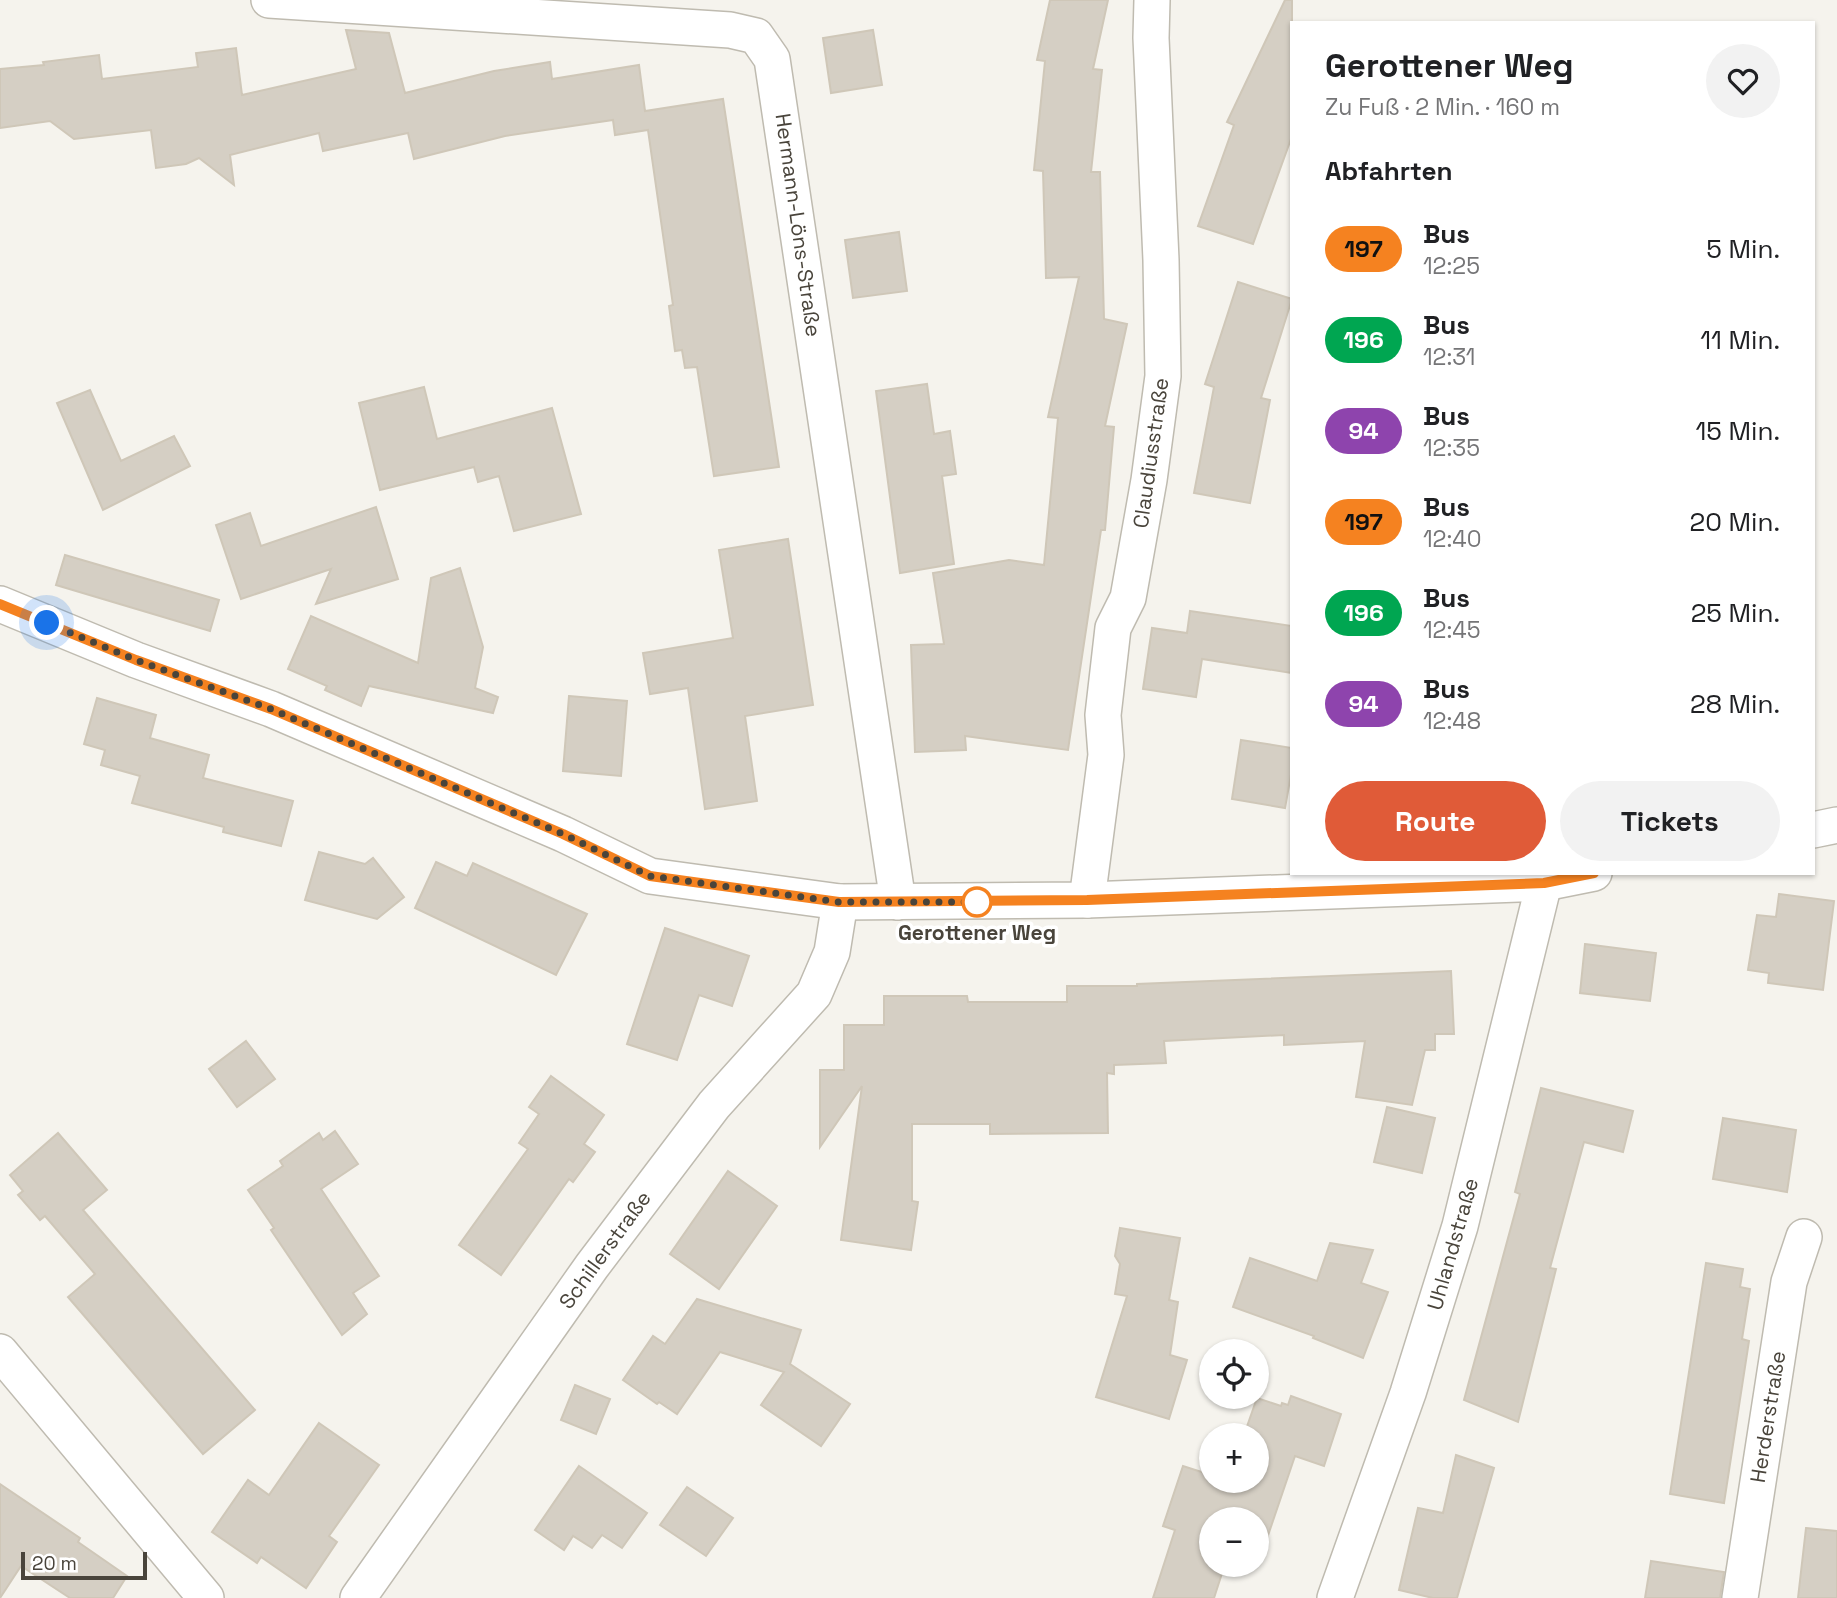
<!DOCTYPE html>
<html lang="de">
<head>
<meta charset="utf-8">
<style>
	body { margin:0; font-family:"Space Grotesk",sans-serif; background:#f2f2f2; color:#202124; height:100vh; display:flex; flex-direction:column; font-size:26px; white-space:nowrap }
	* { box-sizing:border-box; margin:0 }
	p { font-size:23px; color:#757577 }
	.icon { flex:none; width:38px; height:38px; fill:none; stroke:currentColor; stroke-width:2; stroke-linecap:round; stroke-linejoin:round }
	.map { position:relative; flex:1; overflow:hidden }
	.panel { position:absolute; left:1290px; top:21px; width:525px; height:854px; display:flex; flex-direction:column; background:#fff; border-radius:0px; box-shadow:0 2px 5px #0004 }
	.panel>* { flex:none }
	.badge { padding:0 14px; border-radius:23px; font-size:24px; line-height:46px }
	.fabs { position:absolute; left:1199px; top:1339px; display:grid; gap:14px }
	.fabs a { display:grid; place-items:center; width:70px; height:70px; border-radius:50%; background:#fff; box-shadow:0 2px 5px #0004; font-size:35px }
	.scale { position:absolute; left:21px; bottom:18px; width:126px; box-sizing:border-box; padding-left:7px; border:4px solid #49443b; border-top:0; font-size:19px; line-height:24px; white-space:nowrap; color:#49443b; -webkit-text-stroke:5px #fff; paint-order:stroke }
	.you { position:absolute; width:35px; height:35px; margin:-18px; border:5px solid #fff; border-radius:50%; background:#1a73e8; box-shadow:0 0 0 10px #1a73e833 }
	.map>.badge { position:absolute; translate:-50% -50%; box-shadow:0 0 0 4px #fff }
	h2 { padding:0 35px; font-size:26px; line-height:63px }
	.round { display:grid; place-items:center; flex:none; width:74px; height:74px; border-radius:37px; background:#f2f2f2 }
	.overview { display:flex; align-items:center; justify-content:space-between; height:119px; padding:0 35px }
	h1 { font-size:33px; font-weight:600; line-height:52px }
	.button { display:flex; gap:14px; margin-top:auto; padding:14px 35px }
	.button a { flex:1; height:80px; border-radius:42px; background:#e05b38; color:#fff; font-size:28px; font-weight:600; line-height:80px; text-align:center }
	.button a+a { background:#f2f2f2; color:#202124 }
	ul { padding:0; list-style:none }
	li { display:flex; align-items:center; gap:21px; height:91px; padding:0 35px }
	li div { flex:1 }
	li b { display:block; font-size:26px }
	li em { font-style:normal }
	li .badge { min-width:77px; font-weight:700; text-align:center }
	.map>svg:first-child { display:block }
	.building { fill:#d5cfc4; stroke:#cfc7b8; stroke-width:2 }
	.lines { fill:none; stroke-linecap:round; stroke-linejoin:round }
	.street-casing { stroke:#bfbbb0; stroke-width:38 }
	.street { stroke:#fff; stroke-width:35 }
	.line-casing { stroke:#fff; stroke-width:16 }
	.line { stroke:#f58220; stroke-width:10 }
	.walk { stroke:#49443b; stroke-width:7; stroke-dasharray:0 12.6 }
	.stop-dot { fill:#fff; stroke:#f58220; stroke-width:3.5 }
	.labels { text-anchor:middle; stroke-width:7; stroke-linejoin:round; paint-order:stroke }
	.street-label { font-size:21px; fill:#49443b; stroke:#fff }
	.stop-label { font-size:21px; font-weight:bold; fill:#49443b; stroke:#fff }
</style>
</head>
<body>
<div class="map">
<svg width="1837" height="1598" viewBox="0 0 1837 1598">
	<rect width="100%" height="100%" fill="#f5f3ed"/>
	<g class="building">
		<path d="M 1050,0 L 1108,0 L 1093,69 L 1102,70 L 1091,172 L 1100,172 L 1104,319 L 1127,324 L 1105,426 L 1114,427 L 1105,530 L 1101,530 L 1068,750 L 965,736 L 966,750 L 915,752 L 911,645 L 944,644 L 933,573 L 1009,560 L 1044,565 L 1058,418 L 1048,417 L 1079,277 L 1046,278 L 1043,171 L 1034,170 L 1045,61 L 1037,60 Z"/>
		<path d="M 1285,0 L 1292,0 L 1292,136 L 1253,244 L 1198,226 L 1234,125 L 1227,122 Z"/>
		<path d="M 346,30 L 389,33 L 405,93 L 494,71 L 550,62 L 552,79 L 639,65 L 645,111 L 723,99 L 779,467 L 714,476 L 697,367 L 685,368 L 682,350 L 675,351 L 669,306 L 673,305 L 648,130 L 615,135 L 613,120 L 505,136 L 414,159 L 408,133 L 323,151 L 319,133 L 230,155 L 234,185 L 199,158 L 186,164 L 156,168 L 151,130 L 74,139 L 50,121 L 0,128 L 0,69 L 44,65 L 43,62 L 99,55 L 102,79 L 198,67 L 196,53 L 236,48 L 242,95 L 356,69 Z"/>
		<path d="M 873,30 L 882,85 L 831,93 L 823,38 Z"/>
		<path d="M 899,232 L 907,291 L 853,298 L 845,240 Z"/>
		<path d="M 1238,282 L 1292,299 L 1261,398 L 1270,400 L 1250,503 L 1194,493 L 1214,387 L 1205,384 Z"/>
		<path d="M 927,384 L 934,434 L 950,431 L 956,474 L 942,476 L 954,564 L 900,573 L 876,391 Z"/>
		<path d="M 424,387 L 437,439 L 552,408 L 581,514 L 514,531 L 499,476 L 478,482 L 474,467 L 380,490 L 359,403 Z"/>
		<path d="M 90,390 L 121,461 L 174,436 L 190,466 L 103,510 L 57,403 Z"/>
		<path d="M 376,507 L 398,579 L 316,604 L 331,569 L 241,599 L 216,525 L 250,513 L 261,546 Z"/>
		<path d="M 788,539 L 813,705 L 745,716 L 757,801 L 705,809 L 688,688 L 650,694 L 643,653 L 733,638 L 719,550 Z"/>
		<path d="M 65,555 L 219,600 L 210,631 L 56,585 Z"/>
		<path d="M 460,568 L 483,647 L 475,688 L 498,697 L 493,713 L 369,686 L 361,706 L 325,690 L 327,686 L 288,669 L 311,616 L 418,663 L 431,578 Z"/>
		<path d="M 1190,611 L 1292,626 L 1292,673 L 1202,659 L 1196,697 L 1143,689 L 1152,628 L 1187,633 Z"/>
		<path d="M 569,696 L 627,701 L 621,776 L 563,771 Z"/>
		<path d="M 97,698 L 156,715 L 150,738 L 209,755 L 203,778 L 293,801 L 281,846 L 223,832 L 224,827 L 132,803 L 140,776 L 101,765 L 105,750 L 84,744 Z"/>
		<path d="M 1241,740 L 1292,748 L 1292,769 L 1285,808 L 1232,799 Z"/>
		<path d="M 319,852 L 365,864 L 373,858 L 404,897 L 377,919 L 305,900 Z"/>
		<path d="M 436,862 L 467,876 L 473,863 L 587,914 L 556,975 L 415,908 Z"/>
		<path d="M 1779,894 L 1834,901 L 1823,990 L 1768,983 L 1769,973 L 1748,970 L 1757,915 L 1776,917 Z"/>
		<path d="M 665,928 L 749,956 L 732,1006 L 699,995 L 677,1060 L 627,1044 Z"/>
		<path d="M 1585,944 L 1656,953 L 1650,1001 L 1580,993 Z"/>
		<path d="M 1451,971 L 1454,1034 L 1435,1034 L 1435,1050 L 1425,1050 L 1412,1105 L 1356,1097 L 1365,1041 L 1284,1045 L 1284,1035 L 1164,1041 L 1166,1063 L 1114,1065 L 1114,1074 L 1107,1073 L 1108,1133 L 990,1134 L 990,1124 L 912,1124 L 912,1201 L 918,1202 L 911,1250 L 841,1240 L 862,1086 L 820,1147 L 820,1070 L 844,1070 L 844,1025 L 884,1025 L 884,996 L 967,996 L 968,1002 L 1067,1002 L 1067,986 L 1137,986 L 1137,984 Z"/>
		<path d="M 246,1041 L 275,1079 L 237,1107 L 209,1069 Z"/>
		<path d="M 551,1076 L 604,1115 L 584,1144 L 595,1152 L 573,1182 L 569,1179 L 501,1275 L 459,1245 L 528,1149 L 519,1143 L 539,1114 L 529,1107 Z"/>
		<path d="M 1541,1088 L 1633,1111 L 1623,1152 L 1584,1142 L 1550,1268 L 1556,1269 L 1518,1422 L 1464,1400 L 1520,1194 L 1515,1192 Z"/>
		<path d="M 1387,1107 L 1435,1118 L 1422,1173 L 1374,1162 Z"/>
		<path d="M 1723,1118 L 1796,1130 L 1787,1192 L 1713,1179 Z"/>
		<path d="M 335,1131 L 358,1164 L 321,1189 L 379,1276 L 353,1293 L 367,1314 L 342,1335 L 271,1230 L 274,1228 L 248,1190 L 283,1166 L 280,1161 L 319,1133 L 323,1140 Z"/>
		<path d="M 58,1133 L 107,1190 L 83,1210 L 255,1410 L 203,1454 L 68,1297 L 95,1274 L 45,1216 L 40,1220 L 18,1195 L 23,1191 L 10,1175 Z"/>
		<path d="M 728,1171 L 777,1206 L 719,1289 L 670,1254 Z"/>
		<path d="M 1120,1228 L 1180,1238 L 1169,1300 L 1178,1302 L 1170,1355 L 1187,1360 L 1169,1419 L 1096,1397 L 1127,1296 L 1115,1294 L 1120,1264 L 1115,1256 Z"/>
		<path d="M 1330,1243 L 1373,1250 L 1361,1283 L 1388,1292 L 1363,1358 L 1313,1338 L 1314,1336 L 1233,1307 L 1250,1258 L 1317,1281 Z"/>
		<path d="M 1706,1263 L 1743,1269 L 1740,1287 L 1750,1289 L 1742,1339 L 1749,1341 L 1724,1503 L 1670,1494 Z"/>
		<path d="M 697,1299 L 801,1330 L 790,1364 L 850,1404 L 821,1446 L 761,1405 L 784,1372 L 720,1352 L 677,1414 L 659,1402 L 657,1404 L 623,1380 L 653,1336 L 665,1344 Z"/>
		<path d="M 575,1385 L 610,1399 L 596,1434 L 561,1420 Z"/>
		<path d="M 1291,1396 L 1341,1414 L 1324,1466 L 1295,1456 L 1260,1559 L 1256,1558 L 1256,1519 L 1211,1519 L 1211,1564 L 1225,1564 L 1214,1598 L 1153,1598 L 1175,1530 L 1163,1526 L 1183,1466 L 1211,1475 L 1211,1480 L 1256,1480 L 1256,1435 L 1244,1435 L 1257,1398 L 1281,1406 L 1282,1403 L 1288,1405 Z"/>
		<path d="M 319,1423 L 379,1465 L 329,1536 L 337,1542 L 306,1588 L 261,1557 L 257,1563 L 212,1532 L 248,1480 L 269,1495 Z"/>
		<path d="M 1456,1455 L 1494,1468 L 1457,1598 L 1433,1598 L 1399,1590 L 1418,1508 L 1443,1513 Z"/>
		<path d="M 579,1466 L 647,1513 L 622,1548 L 602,1535 L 592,1548 L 573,1536 L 564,1550 L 535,1530 Z"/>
		<path d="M 0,1484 L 80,1538 L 78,1542 L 127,1576 L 113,1598 L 70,1598 L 21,1566 L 0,1598 Z"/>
		<path d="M 687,1487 L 733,1518 L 706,1556 L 660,1525 Z"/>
		<path d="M 1806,1528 L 1837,1531 L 1837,1598 L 1798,1598 Z"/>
		<path d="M 1651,1561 L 1724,1572 L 1720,1598 L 1645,1598 Z"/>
	</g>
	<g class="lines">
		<defs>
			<g id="street">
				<path d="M 269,0 L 730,30 L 756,36 L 772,59 L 898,902"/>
				<path d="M 0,604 L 136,660 L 271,709 L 563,834 L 650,876 L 840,902 L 1087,900 L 1544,883 L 1594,873"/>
				<path d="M 1813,830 L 1837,825"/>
				<path d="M 1087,900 L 1106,755 L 1103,715 L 1113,628 L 1128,598 L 1149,480 L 1163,376 L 1161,260 L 1151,38 L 1152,0"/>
				<path d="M 0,1352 L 206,1598"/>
				<path d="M 358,1598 L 592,1266 L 714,1105 L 814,994 L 832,952 L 840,902"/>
				<path d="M 1335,1598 L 1408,1393 L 1460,1226 L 1544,883"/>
				<path d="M 1740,1598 L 1789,1282 L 1804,1237"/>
			</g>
		</defs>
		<use href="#street" class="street-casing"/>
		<use href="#street" class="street"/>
	</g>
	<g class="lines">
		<defs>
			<path id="line" d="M 0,604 L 136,660 L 271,709 L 563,834 L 650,876 L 839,902 L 1087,900 L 1544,883 L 1594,873"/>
		</defs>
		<use href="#line" class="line-casing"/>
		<use href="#line" class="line"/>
		<path class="walk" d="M 47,623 L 136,660 L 271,709 L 563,834 L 650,876 L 839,902 L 977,902"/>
	</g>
	<circle class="stop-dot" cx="977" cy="902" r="14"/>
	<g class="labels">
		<g class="street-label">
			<text transform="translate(798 225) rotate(82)" y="7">Hermann-Löns-Straße</text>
			<text transform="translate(1151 453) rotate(-82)" y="7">Claudiusstraße</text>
			<text transform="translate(1453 1244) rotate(-74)" y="7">Uhlandstraße</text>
			<text transform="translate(605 1250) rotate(-54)" y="7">Schillerstraße</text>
			<text transform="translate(1768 1417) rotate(-81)" y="7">Herderstraße</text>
		</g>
		<g class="stop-label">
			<text x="977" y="940">Gerottener Weg</text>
		</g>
	</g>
</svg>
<div class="fabs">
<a><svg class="icon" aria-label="locate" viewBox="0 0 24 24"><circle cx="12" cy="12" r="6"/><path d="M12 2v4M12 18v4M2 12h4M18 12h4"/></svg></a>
<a>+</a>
<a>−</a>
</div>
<div class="scale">20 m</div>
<div class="you" style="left:47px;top:623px"></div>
<section class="panel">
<div class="overview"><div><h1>Gerottener Weg</h1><p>Zu Fuß · 2 Min. · 160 m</p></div><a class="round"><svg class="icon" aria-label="heart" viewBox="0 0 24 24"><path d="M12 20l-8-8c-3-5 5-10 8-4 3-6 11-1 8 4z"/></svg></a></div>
<h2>Abfahrten</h2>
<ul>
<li><span class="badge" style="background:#f58220;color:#111">197</span><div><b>Bus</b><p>12:25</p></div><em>5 Min.</em></li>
<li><span class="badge" style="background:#00a651;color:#fff">196</span><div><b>Bus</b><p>12:31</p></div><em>11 Min.</em></li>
<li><span class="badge" style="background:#8e44ad;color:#fff">94</span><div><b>Bus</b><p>12:35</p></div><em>15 Min.</em></li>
<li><span class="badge" style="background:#f58220;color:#111">197</span><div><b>Bus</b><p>12:40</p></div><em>20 Min.</em></li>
<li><span class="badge" style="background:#00a651;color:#fff">196</span><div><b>Bus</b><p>12:45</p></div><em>25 Min.</em></li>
<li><span class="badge" style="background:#8e44ad;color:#fff">94</span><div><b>Bus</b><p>12:48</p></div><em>28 Min.</em></li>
</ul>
<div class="button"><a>Route</a><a>Tickets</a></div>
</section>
</div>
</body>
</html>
